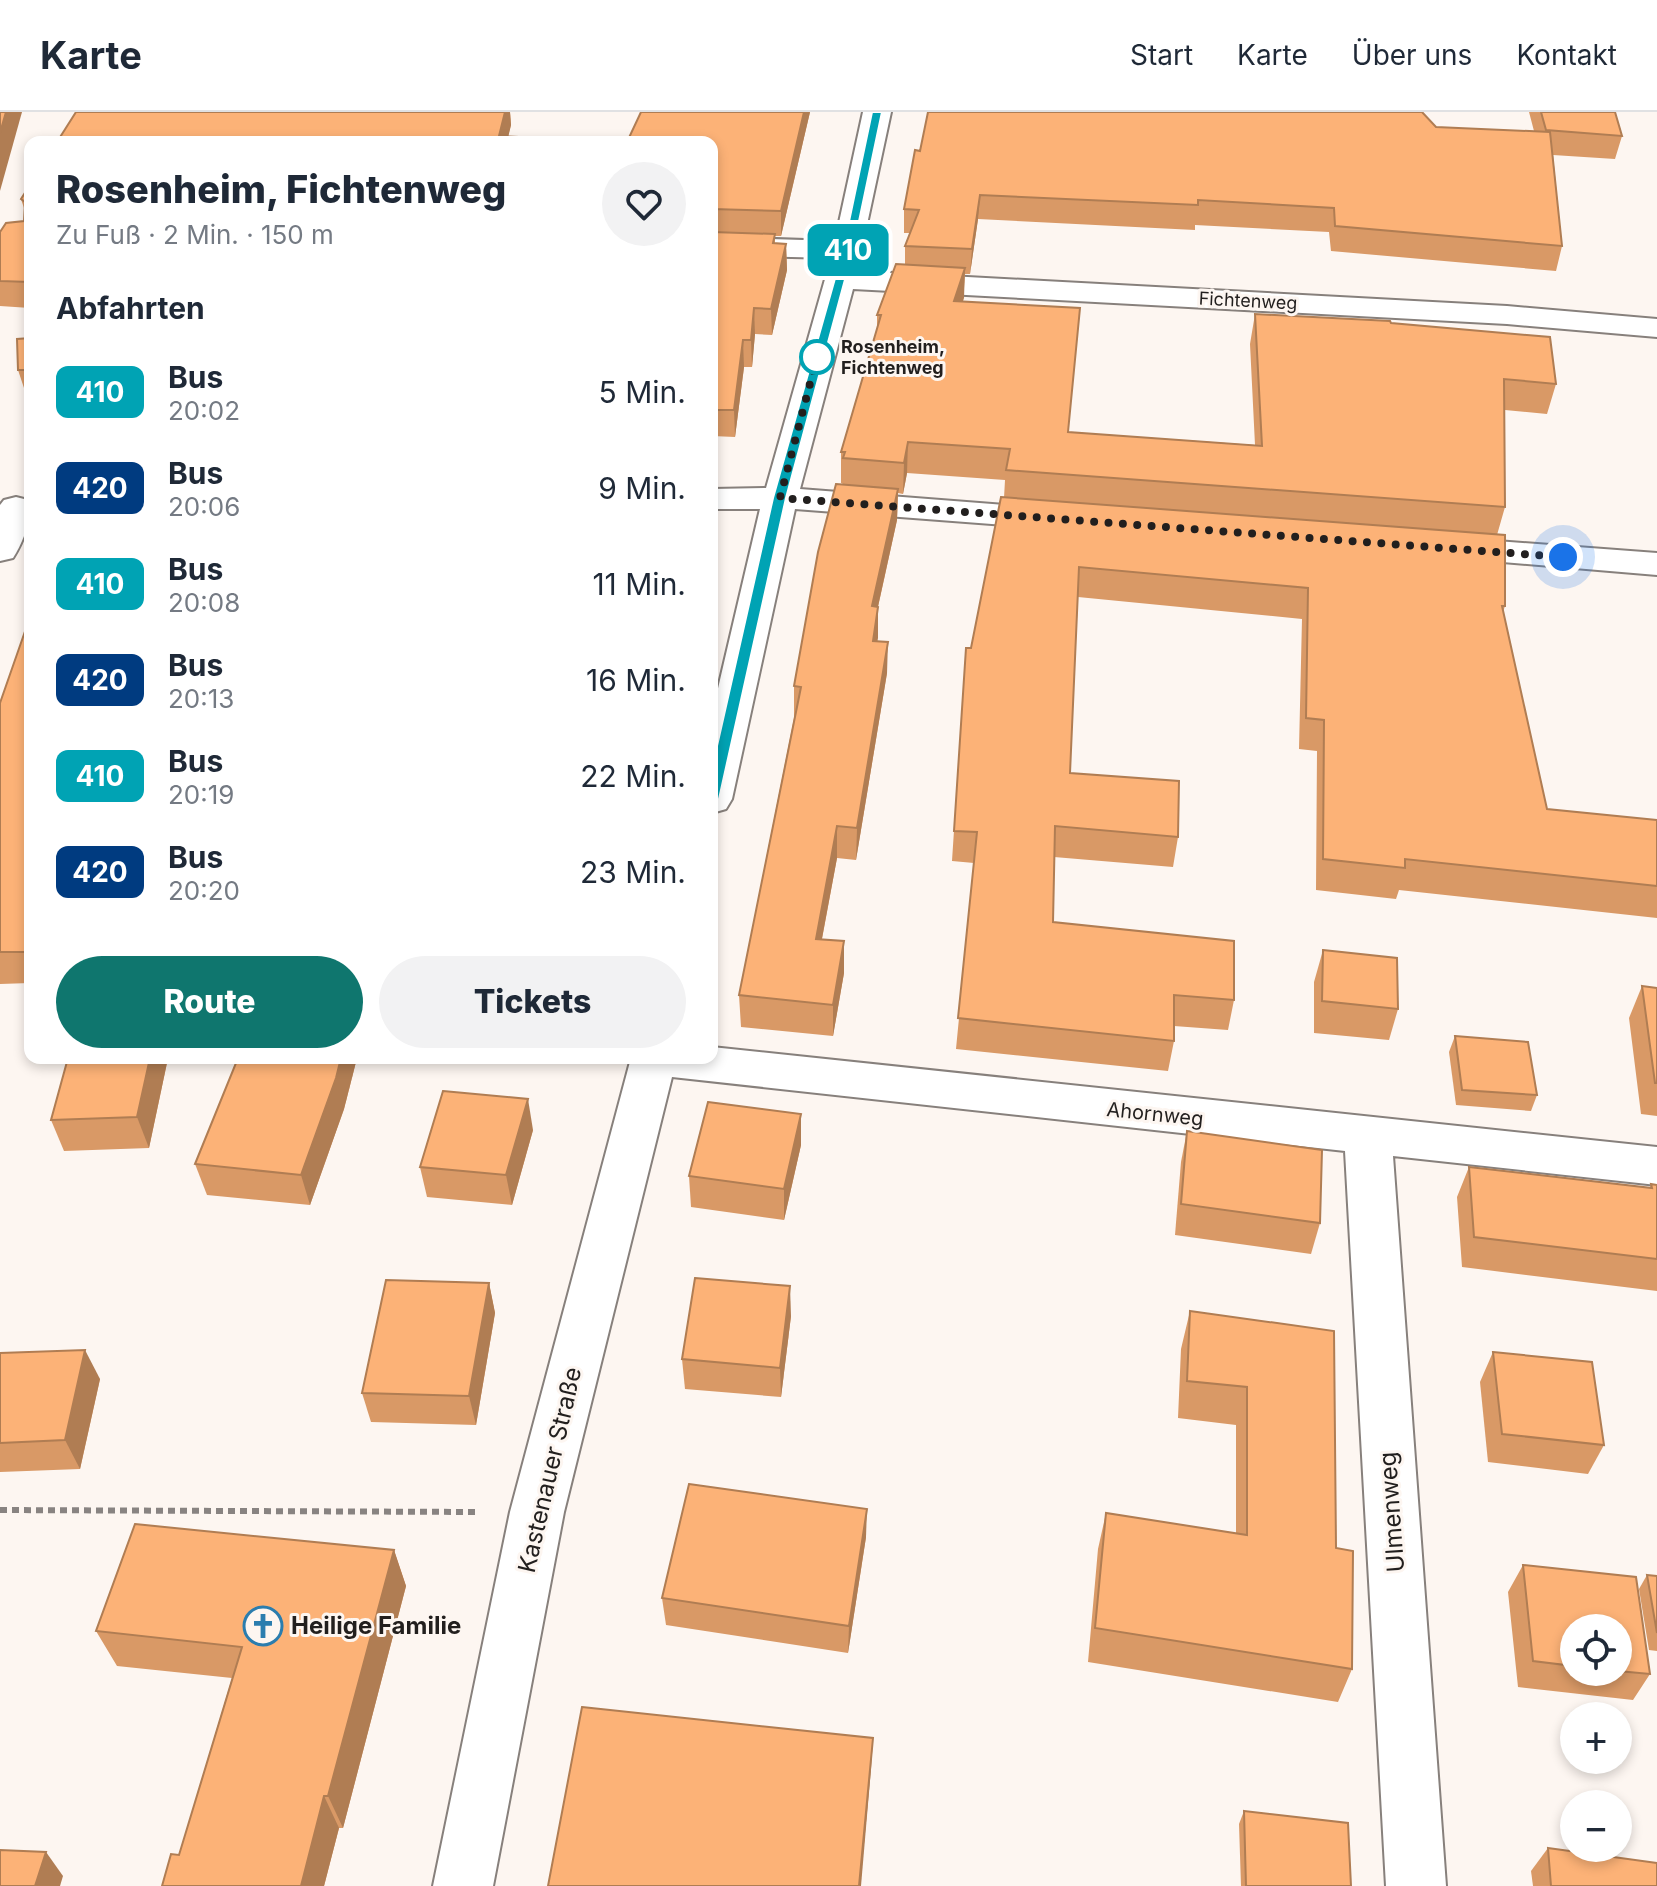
<!DOCTYPE html>
<html lang="de">
<head>
<meta charset="utf-8">
<style>
	body { margin:0; font-family:Inter,sans-serif; background:#f2f2f3; color:#1f2937; height:100vh; display:flex; flex-direction:column; font-size:30px; white-space:nowrap }
	* { box-sizing:border-box; margin:0 }
	p { font-size:26px; color:#747a83 }
	.icon { flex:none; width:44px; height:44px; fill:none; stroke:currentColor; stroke-width:2; stroke-linecap:round; stroke-linejoin:round }
	.map { position:relative; flex:1; overflow:hidden }
	.side { position:absolute; left:24px; top:24px; width:694px; height:928px; display:flex; flex-direction:column; background:#fff; border-radius:16px; box-shadow:0 4px 12px #0003 }
	.side>* { flex:none }
	.badge { padding:0 16px; border-radius:12px; font-size:28px; line-height:52px }
	.tools { position:absolute; left:1560px; top:1502px; display:grid; gap:16px }
	.tools a { display:grid; place-items:center; width:72px; height:72px; border-radius:50%; background:#fff; box-shadow:0 4px 12px #0003; font-size:40px }
	.you { position:absolute; width:40px; height:40px; margin:-20px; border:6px solid #fff; border-radius:50%; background:#1a73e8; box-shadow:0 0 0 12px #1a73e833 }
	.map>.badge { position:absolute; translate:-50% -50%; box-shadow:0 0 0 4px #fff }
	h2 { padding:0 32px; font-size:30px; line-height:72px }
	.round { display:grid; place-items:center; flex:none; width:84px; height:84px; border-radius:42px; background:#f2f2f3 }
	.overview { display:flex; align-items:center; justify-content:space-between; height:136px; padding:0 32px }
	h1 { font-size:38px; font-weight:800; line-height:60px }
	.cta { display:flex; gap:16px; margin-top:auto; padding:16px 32px }
	.cta a { flex:1; height:92px; border-radius:48px; background:#0f766e; color:#fff; font-size:32px; font-weight:800; line-height:92px; text-align:center }
	.cta a+a { background:#f2f2f3; color:#1f2937 }
	ul { padding:0; list-style:none }
	li { display:flex; align-items:center; gap:24px; height:96px; padding:0 32px }
	li div { flex:1 }
	li b { display:block; font-size:30px }
	li em { font-style:normal }
	li .badge { min-width:88px; font-weight:700; text-align:center }
	header { display:flex; align-items:center; gap:48px; box-sizing:border-box; height:112px; padding:0 40px; background:#fff; border-bottom:2px solid #e0e1e3 }
	header strong { font-size:38px }
	nav { display:flex; gap:44px; margin-inline-start:auto; font-size:28px }
	.map>svg:first-child { display:block }
	.lines { fill:none; stroke-linecap:round; stroke-linejoin:round }
	.minor-casing { stroke:#87807c; stroke-width:4 }
	.path { stroke:#888381; stroke-width:6; stroke-dasharray:7 5; stroke-linecap:butt }
	.minor { fill:#fff; fill-rule:evenodd }
	.wall { fill:#d99966; fill-rule:evenodd }
	.shaded-wall { fill:#b07d53 }
	.building { fill:#fcb277; stroke:#b07d53; stroke-width:2 }
	.line { fill:#00a3b4; stroke:#fff; stroke-width:2 }
	.walk { stroke:#221f1e; stroke-width:8; stroke-dasharray:0 14.4 }
	.stop-dot { fill:#fff; stroke:#00a3b4; stroke-width:4 }
	.labels { text-anchor:middle; stroke-width:6; stroke-linejoin:round; paint-order:stroke }
	.far-street-label { font-size:18px; fill:#221f1e; stroke:#fdf6f1 }
	.far-stop-label { font-size:18px; font-weight:bold; fill:#221f1e; stroke:#fdf6f1; text-anchor:start }
	.street-label { font-size:20px; fill:#221f1e; stroke:#fdf6f1 }
	.near-street-label { font-size:24px; fill:#221f1e; stroke:#fdf6f1 }
	.near-poi-label { font-size:24px; font-weight:bold; fill:#221f1e; stroke:#fdf6f1; text-anchor:start }
</style>
</head>
<body>
<header>
<strong>Karte</strong>
<nav><a>Start</a><a>Karte</a><a>Über uns</a><a>Kontakt</a></nav>
</header>
<div class="map">
<svg width="1657" height="1774" viewBox="0 0 1657 1774">
	<rect width="100%" height="100%" fill="#fdf6f1"/>
	<g class="lines">
		<defs>
			<g id="minor">
				<path d="M 863,0 L 891,0 L 857,159 L 1507,194 L 1657,207 L 1657,225 L 1507,212 L 853,177 L 800,377 L 1057,397 L 1069,400 L 1074,407 L 1069,414 L 1057,417 L 795,397 L 732,687 L 726,697 L 712,701 L 712,602 L 760,397 L 712,397 L 712,377 L 766,376 L 831,146 L 712,143 L 712,125 L 835,129 Z"/>
				<path d="M 16,385 L 28,388 C 33,406 23,430 13,446 L 0,449 L 0,393 L 4,388 Z"/>
				<path d="M 1444,425 L 1657,441 L 1657,463 L 1431,444 L 1426,436 L 1431,428 Z"/>
				<path d="M 712,935 L 1657,1035 L 1657,1073 L 1393,1044 L 1446,1774 L 1386,1774 L 1345,1039 L 672,965 L 564,1400 L 493,1774 L 433,1774 L 510,1400 L 631,946 L 712,946 Z"/>
			</g>
		</defs>
		<use href="#minor" class="minor-casing"/>
		<path class="path" d="M 0,1398 L 479,1400"/>
		<use href="#minor" class="minor"/>
	</g>
	<g class="wall">
		<path d="M 76,0 L 510,0 L 511,13 L 508,24 L 627,30 L 810,0 L 781,124 L 775,124 L 775,131 L 786,132 L 787,158 L 772,223 L 755,222 L 752,255 L 744,255 L 735,325 L 712,324 L 712,30 L 57,30 Z"/>
		<path d="M 1529,0 L 1615,0 L 1622,24 L 1615,47 L 1553,43 L 1562,134 L 1556,159 L 1331,139 L 1329,120 L 1195,113 L 1195,118 L 978,107 L 970,162 L 965,162 L 963,190 L 1068,320 L 1255,333 L 1250,232 L 1255,202 L 1391,211 L 1556,272 L 1547,302 L 1505,298 L 1505,395 L 1497,423 L 1505,494 L 1503,500 L 1547,697 L 1657,708 L 1657,806 L 1399,778 L 1396,787 L 1316,778 L 1317,639 L 1299,637 L 1302,507 L 1078,485 L 1070,661 L 1178,725 L 1173,755 L 1054,745 L 1053,810 L 1234,888 L 1228,918 L 1174,914 L 1174,929 L 1168,959 L 956,937 L 974,751 L 952,749 L 966,536 L 971,536 L 1004,386 L 1005,368 L 907,361 L 903,382 L 898,381 L 897,408 L 878,495 L 877,529 L 887,561 L 856,748 L 837,746 L 822,827 L 844,829 L 844,861 L 833,924 L 741,915 L 739,883 L 794,606 L 794,574 L 843,372 L 841,371 L 841,340 L 877,220 L 877,203 L 905,153 L 905,134 L 910,121 L 904,121 L 904,97 L 915,38 L 1436,15 L 1534,19 Z"/>
		<path d="M 30,73 L 30,196 L 0,194 L 0,120 L 24,109 L 25,99 L 21,87 Z"/>
		<path d="M 30,226 L 30,288 L 28,288 L 18,258 Z"/>
		<path d="M 30,505 L 30,871 L 0,872 L 0,591 Z"/>
		<path d="M 1323,838 L 1398,897 L 1389,928 L 1314,921 L 1314,870 Z"/>
		<path d="M 1642,874 L 1657,876 L 1657,1004 L 1641,1002 L 1629,906 Z"/>
		<path d="M 1455,924 L 1537,983 L 1531,999 L 1456,993 L 1449,940 Z"/>
		<path d="M 168,946 L 149,1036 L 64,1039 L 51,1008 Z"/>
		<path d="M 238,946 L 357,946 L 344,997 L 310,1093 L 207,1083 L 195,1052 Z"/>
		<path d="M 801,1002 L 801,1033 L 784,1108 L 691,1095 L 689,1064 Z"/>
		<path d="M 533,1018 L 512,1093 L 427,1085 L 420,1055 Z"/>
		<path d="M 1187,1019 L 1320,1111 L 1311,1142 L 1175,1123 L 1181,1050 Z"/>
		<path d="M 1469,1055 L 1650,1076 L 1651,1072 L 1657,1073 L 1657,1179 L 1462,1155 L 1457,1085 Z"/>
		<path d="M 489,1171 L 495,1201 L 476,1313 L 371,1310 L 362,1281 Z"/>
		<path d="M 1190,1199 L 1334,1219 L 1336,1436 L 1352,1557 L 1338,1590 L 1088,1550 L 1098,1437 L 1106,1401 L 1236,1421 L 1236,1313 L 1178,1306 L 1181,1237 Z"/>
		<path d="M 791,1204 L 781,1285 L 685,1277 L 682,1247 Z"/>
		<path d="M 1493,1240 L 1604,1333 L 1588,1362 L 1488,1350 L 1480,1270 Z"/>
		<path d="M 0,1241 L 100,1267 L 80,1357 L 0,1360 Z"/>
		<path d="M 866,1425 L 848,1541 L 666,1513 L 662,1486 Z"/>
		<path d="M 394,1438 L 406,1474 L 343,1716 L 339,1716 L 324,1774 L 162,1774 L 179,1743 L 232,1566 L 117,1554 L 96,1519 Z"/>
		<path d="M 1523,1453 L 1636,1465 L 1650,1562 L 1633,1588 L 1518,1575 L 1508,1480 ZM 1574,1516 L 1618,1516 L 1618,1560 L 1574,1560 Z"/>
		<path d="M 1647,1463 L 1657,1464 L 1657,1539 L 1649,1538 L 1639,1477 Z"/>
		<path d="M 1244,1699 L 1351,1774 L 1241,1774 L 1239,1712 Z"/>
		<path d="M 1548,1736 L 1657,1774 L 1533,1774 L 1531,1759 Z"/>
	</g>
	<g class="shaded-wall">
		<path d="M 6,0 L 22,0 L 0,79 L 0,21 Z"/>
		<path d="M 505,0 L 510,0 L 511,13 L 507,30 L 499,24 Z"/>
		<path d="M 804,0 L 810,0 L 781,124 L 781,99 Z"/>
		<path d="M 980,83 L 978,107 L 970,162 L 972,137 Z"/>
		<path d="M 786,132 L 787,158 L 772,223 L 771,197 Z"/>
		<path d="M 965,156 L 964,186 L 952,220 L 954,189 Z"/>
		<path d="M 754,196 L 755,222 L 752,255 L 751,228 Z"/>
		<path d="M 743,228 L 744,255 L 735,325 L 734,298 Z"/>
		<path d="M 908,330 L 907,361 L 903,382 L 904,351 Z"/>
		<path d="M 898,377 L 897,408 L 871,526 L 872,494 Z"/>
		<path d="M 878,495 L 878,526 L 872,560 L 873,529 Z"/>
		<path d="M 888,530 L 887,561 L 856,748 L 857,716 Z"/>
		<path d="M 837,714 L 837,746 L 816,858 L 816,827 Z"/>
		<path d="M 844,829 L 844,861 L 833,924 L 833,893 Z"/>
		<path d="M 150,946 L 168,946 L 149,1036 L 137,1005 Z"/>
		<path d="M 341,946 L 357,946 L 344,997 L 310,1093 L 301,1063 Z"/>
		<path d="M 528,987 L 533,1018 L 512,1093 L 506,1063 Z"/>
		<path d="M 801,1002 L 801,1033 L 784,1108 L 784,1077 Z"/>
		<path d="M 489,1171 L 495,1201 L 476,1313 L 469,1284 Z"/>
		<path d="M 790,1174 L 791,1204 L 781,1285 L 780,1256 Z"/>
		<path d="M 85,1238 L 100,1267 L 80,1357 L 65,1328 Z"/>
		<path d="M 867,1397 L 866,1425 L 848,1541 L 849,1514 Z"/>
		<path d="M 394,1438 L 406,1474 L 343,1716 L 328,1684 Z"/>
		<path d="M 873,1626 L 871,1657 L 861,1774 L 859,1774 Z"/>
		<path d="M 324,1684 L 339,1716 L 324,1774 L 301,1774 Z"/>
		<path d="M 46,1740 L 63,1764 L 60,1774 L 35,1774 Z"/>
	</g>
	<g class="building">
		<path d="M 0,0 L 6,0 L 0,21 Z"/>
		<path d="M 76,0 L 505,0 L 499,24 L 627,30 L 641,0 L 804,0 L 781,99 L 712,97 L 712,30 L 57,30 Z"/>
		<path d="M 928,0 L 1422,0 L 1436,15 L 1550,20 L 1562,134 L 1335,114 L 1334,96 L 1198,88 L 1198,93 L 980,83 L 972,137 L 905,134 L 919,98 L 904,97 L 915,38 L 920,39 Z"/>
		<path d="M 1541,0 L 1615,0 L 1622,24 L 1546,18 Z"/>
		<path d="M 30,73 L 30,170 L 0,169 L 0,120 L 6,111 L 24,109 L 25,90 L 21,87 Z"/>
		<path d="M 712,120 L 775,122 L 773,131 L 786,132 L 771,197 L 754,196 L 751,228 L 743,228 L 734,298 L 712,298 Z"/>
		<path d="M 896,152 L 965,156 L 954,189 L 1080,196 L 1068,320 L 1262,334 L 1255,202 L 1390,209 L 1391,211 L 1550,225 L 1556,272 L 1504,267 L 1505,395 L 1006,358 L 1010,337 L 908,330 L 904,351 L 843,346 L 845,340 L 841,340 L 881,203 L 877,203 Z"/>
		<path d="M 30,226 L 30,258 L 18,258 L 17,227 Z"/>
		<path d="M 836,372 L 898,377 L 872,494 L 878,495 L 873,529 L 888,530 L 857,716 L 837,714 L 816,827 L 844,829 L 833,893 L 739,883 L 801,575 L 794,574 L 818,440 Z"/>
		<path d="M 1001,385 L 1505,423 L 1505,494 L 1502,494 L 1547,697 L 1657,708 L 1657,774 L 1405,747 L 1405,756 L 1323,747 L 1324,608 L 1306,606 L 1308,476 L 1079,455 L 1070,661 L 1179,669 L 1178,725 L 1055,714 L 1053,810 L 1234,829 L 1234,888 L 1174,883 L 1174,929 L 958,906 L 977,720 L 954,719 L 966,536 L 971,536 Z"/>
		<path d="M 30,505 L 30,840 L 0,840 L 0,591 Z"/>
		<path d="M 1323,838 L 1397,846 L 1398,897 L 1322,889 Z"/>
		<path d="M 1642,874 L 1657,876 L 1657,971 L 1655,971 Z"/>
		<path d="M 1455,924 L 1528,930 L 1537,983 L 1462,978 Z"/>
		<path d="M 68,946 L 150,946 L 137,1005 L 51,1008 Z"/>
		<path d="M 238,946 L 341,946 L 336,966 L 301,1063 L 195,1052 Z"/>
		<path d="M 443,979 L 528,987 L 506,1063 L 420,1055 Z"/>
		<path d="M 708,990 L 801,1002 L 784,1077 L 689,1064 Z"/>
		<path d="M 1187,1019 L 1322,1038 L 1320,1111 L 1181,1092 Z"/>
		<path d="M 1469,1055 L 1652,1076 L 1651,1072 L 1657,1073 L 1657,1147 L 1474,1125 Z"/>
		<path d="M 695,1166 L 790,1174 L 780,1256 L 682,1247 Z"/>
		<path d="M 386,1168 L 489,1171 L 469,1284 L 362,1281 Z"/>
		<path d="M 1190,1199 L 1334,1219 L 1336,1436 L 1353,1439 L 1352,1557 L 1095,1516 L 1106,1401 L 1247,1423 L 1247,1275 L 1187,1269 Z"/>
		<path d="M 85,1238 L 65,1328 L 0,1331 L 0,1241 Z"/>
		<path d="M 1493,1240 L 1592,1250 L 1604,1333 L 1502,1322 Z"/>
		<path d="M 689,1372 L 867,1397 L 849,1514 L 662,1486 Z"/>
		<path d="M 135,1412 L 394,1438 L 328,1684 L 324,1684 L 301,1774 L 162,1774 L 171,1742 L 179,1743 L 242,1535 L 96,1519 Z"/>
		<path d="M 1523,1453 L 1636,1465 L 1650,1562 L 1618,1559 L 1618,1516 L 1574,1516 L 1574,1554 L 1533,1549 Z"/>
		<path d="M 1647,1463 L 1657,1464 L 1657,1521 Z"/>
		<path d="M 582,1595 L 873,1626 L 859,1774 L 548,1774 Z"/>
		<path d="M 1244,1699 L 1348,1711 L 1351,1774 L 1246,1774 Z"/>
		<path d="M 1548,1736 L 1657,1751 L 1657,1774 L 1551,1774 Z"/>
		<path d="M 0,1738 L 46,1740 L 35,1774 L 0,1774 Z"/>
	</g>
	<path class="line" d="M 872,0 L 882,0 L 853,138 L 786,386 L 719,687 L 712,691 L 705,687 L 773,386 L 843,138 Z"/>
	<g class="lines">
		<path class="walk" d="M 817,245 L 780,386 L 1563,445"/>
	</g>
	<defs>
		<symbol id="church-ring" viewBox="-11 -11 22 22"><circle r="9.5" fill="#fdf6f1" stroke="#2b7dae" stroke-width="1.5"/><path d="M-1.2-6h2.4v3.5h3.3v2.4h-3.3V6h-2.4V-.1h-3.3v-2.4h3.3Z" fill="#2b7dae"/></symbol>
	</defs>
	<g fill-rule="evenodd">
		<use href="#church-ring" x="241" y="1492" width="44" height="44"/>
	</g>
	<circle class="stop-dot" cx="817" cy="245" r="16"/>
	<g class="labels">
		<g class="far-street-label">
			<text transform="translate(1248 189) rotate(3)" y="6">Fichtenweg</text>
		</g>
		<g class="far-stop-label">
			<text x="841" y="241">Rosenheim,<tspan x="841" dy="21">Fichtenweg</tspan></text>
		</g>
		<g class="street-label">
			<text transform="translate(1155 1002) rotate(6)" y="7">Ahornweg</text>
		</g>
		<g class="near-street-label">
			<text transform="translate(550 1358) rotate(-77)" y="8">Kastenauer Straße</text>
			<text transform="translate(1392 1400) rotate(-94)" y="8">Ulmenweg</text>
		</g>
		<g class="near-poi-label">
			<text x="291" y="1522">Heilige Familie</text>
		</g>
	</g>
</svg>
<div class="tools">
<a><svg class="icon" aria-label="locate" viewBox="0 0 24 24"><circle cx="12" cy="12" r="6"/><path d="M12 2v4M12 18v4M2 12h4M18 12h4"/></svg></a>
<a>+</a>
<a>−</a>
</div>
<div class="you" style="left:1563px;top:445px"></div>
<b class="badge" style="left:848px;top:138px;background:#00a3b4;color:#fff">410</b>
<section class="side">
<div class="overview"><div><h1>Rosenheim, Fichtenweg</h1><p>Zu Fuß · 2 Min. · 150 m</p></div><a class="round"><svg class="icon" aria-label="heart" viewBox="0 0 24 24"><path d="M12 20l-8-8c-3-5 5-10 8-4 3-6 11-1 8 4z"/></svg></a></div>
<h2>Abfahrten</h2>
<ul>
<li><span class="badge" style="background:#00a3b4;color:#fff">410</span><div><b>Bus</b><p>20:02</p></div><em>5 Min.</em></li>
<li><span class="badge" style="background:#003b80;color:#fff">420</span><div><b>Bus</b><p>20:06</p></div><em>9 Min.</em></li>
<li><span class="badge" style="background:#00a3b4;color:#fff">410</span><div><b>Bus</b><p>20:08</p></div><em>11 Min.</em></li>
<li><span class="badge" style="background:#003b80;color:#fff">420</span><div><b>Bus</b><p>20:13</p></div><em>16 Min.</em></li>
<li><span class="badge" style="background:#00a3b4;color:#fff">410</span><div><b>Bus</b><p>20:19</p></div><em>22 Min.</em></li>
<li><span class="badge" style="background:#003b80;color:#fff">420</span><div><b>Bus</b><p>20:20</p></div><em>23 Min.</em></li>
</ul>
<div class="cta"><a>Route</a><a>Tickets</a></div>
</section>
</div>
</body>
</html>
